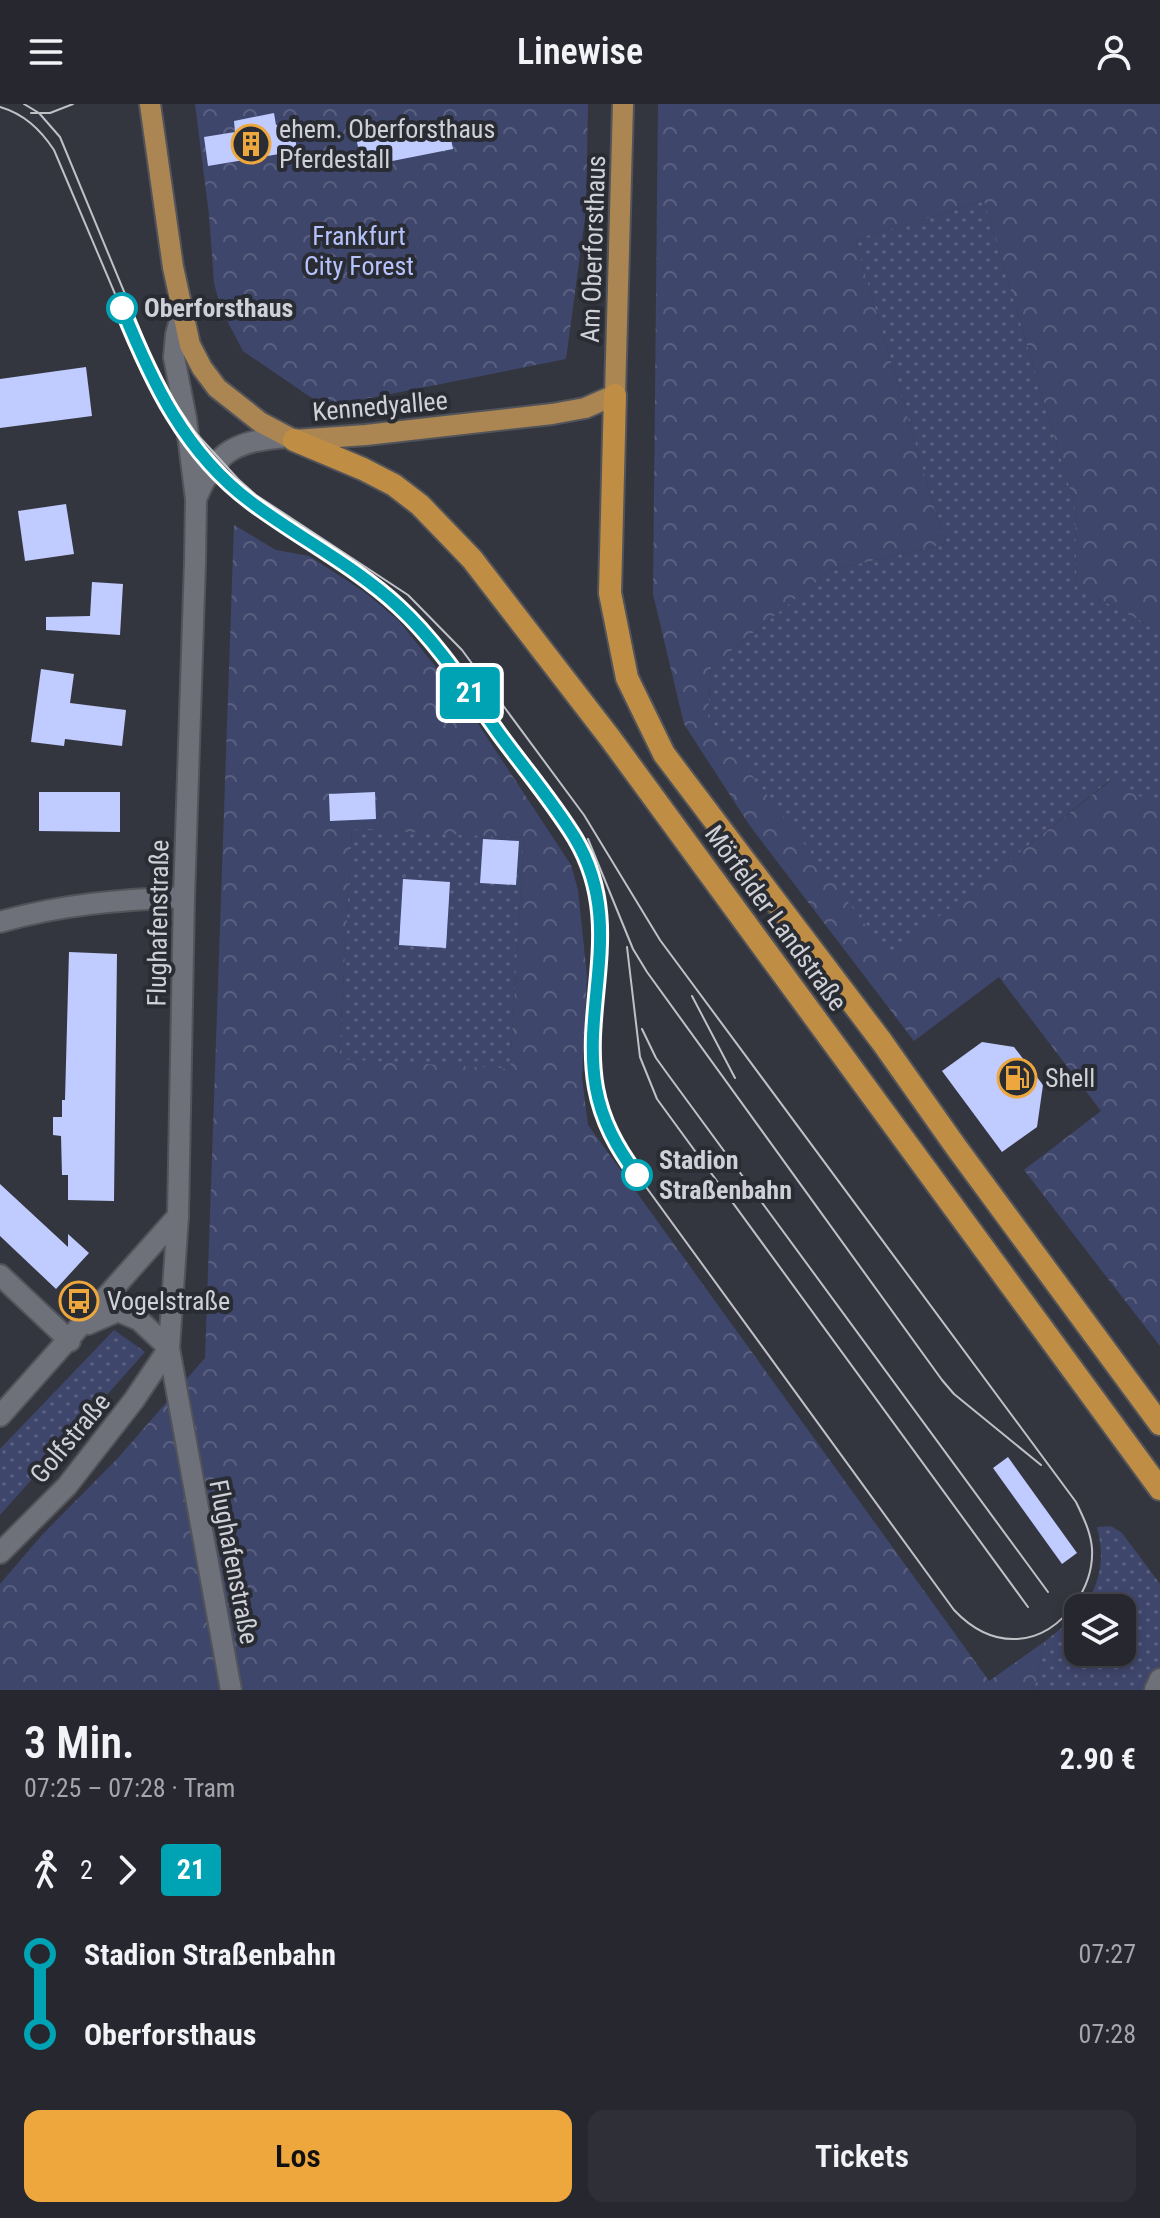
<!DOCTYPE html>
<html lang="de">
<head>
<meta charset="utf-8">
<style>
	body { margin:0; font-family:"Roboto Condensed",sans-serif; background:#2f3037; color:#f1f3f6; height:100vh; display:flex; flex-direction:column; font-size:30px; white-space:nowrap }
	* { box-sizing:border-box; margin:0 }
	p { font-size:26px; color:#a4a6aa }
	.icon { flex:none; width:44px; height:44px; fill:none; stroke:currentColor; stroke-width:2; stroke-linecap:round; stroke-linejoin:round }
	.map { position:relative; height:1586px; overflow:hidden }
	.side { display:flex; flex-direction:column; background:#27282f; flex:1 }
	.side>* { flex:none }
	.badge { padding:0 16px; border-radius:6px; font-size:28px; line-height:52px }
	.fabs { position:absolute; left:1064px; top:1490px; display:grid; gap:16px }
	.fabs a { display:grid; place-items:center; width:72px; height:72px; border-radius:16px; background:#27282f; box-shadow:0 4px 12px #0003,0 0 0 2px #43444b; font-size:40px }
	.map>.badge { position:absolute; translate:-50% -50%; box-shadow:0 0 0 4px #fff }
	.legs { display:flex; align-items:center; gap:12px; height:88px; padding:0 24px; font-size:26px }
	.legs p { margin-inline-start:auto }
	.overview { display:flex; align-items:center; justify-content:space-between; height:136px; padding:0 24px }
	h1 { font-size:44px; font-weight:600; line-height:60px }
	.primary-button { display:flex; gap:16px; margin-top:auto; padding:16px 24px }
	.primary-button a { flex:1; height:92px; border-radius:16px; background:#eea73d; color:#111; font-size:32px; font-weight:600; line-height:92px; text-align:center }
	.primary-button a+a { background:#2f3037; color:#f1f3f6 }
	ul { padding:0 24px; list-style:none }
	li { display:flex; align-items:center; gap:28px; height:80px; font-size:30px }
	li i { display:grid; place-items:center; width:12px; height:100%; margin:0 10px; background:currentColor }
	li i::after { content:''; width:20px; height:20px; margin:-10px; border:6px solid; border-radius:50%; background:#27282f }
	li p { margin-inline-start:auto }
	li:first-child i { background:linear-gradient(#0000 50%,currentColor 0) }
	li:last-child i { background:linear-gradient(currentColor 50%,#0000 0) }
	header { display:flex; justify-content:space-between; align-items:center; height:104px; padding:0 24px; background:#27282f; font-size:36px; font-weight:600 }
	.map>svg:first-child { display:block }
	.grass { fill:url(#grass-dots) }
	.forest { fill:url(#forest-crowns); fill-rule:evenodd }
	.building { fill:#c0cbff }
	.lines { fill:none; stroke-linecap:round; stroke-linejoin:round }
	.minor-casing { stroke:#52545a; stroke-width:24 }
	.primary-casing { stroke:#52545a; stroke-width:24 }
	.trunk-casing { stroke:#52545a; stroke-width:26 }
	.minor { stroke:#6e717a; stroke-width:20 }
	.primary { stroke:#ab8652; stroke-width:20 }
	.trunk { stroke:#bf8d44; stroke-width:22 }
	.tram { stroke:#c0c1c7; stroke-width:2 }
	.line-1-casing { stroke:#fff; stroke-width:18 }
	.line-1 { stroke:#00a3b4; stroke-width:12 }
	.stop-1-dot { fill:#fff; stroke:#00a3b4; stroke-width:4 }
	.labels { text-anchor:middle; stroke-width:8; stroke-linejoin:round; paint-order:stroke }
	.poi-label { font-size:26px; fill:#d0d1d7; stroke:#2a2c34; text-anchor:start }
	.park-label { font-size:26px; fill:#b6c2fc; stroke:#2a2c34 }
	.street-label { font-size:26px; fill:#d0d1d7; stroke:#2a2c34 }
	.stop-label { font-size:26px; font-weight:bold; fill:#d0d1d7; stroke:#2a2c34; text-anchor:start }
</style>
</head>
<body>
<header><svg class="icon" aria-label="menu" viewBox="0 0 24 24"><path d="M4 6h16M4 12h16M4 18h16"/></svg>Linewise<svg class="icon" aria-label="person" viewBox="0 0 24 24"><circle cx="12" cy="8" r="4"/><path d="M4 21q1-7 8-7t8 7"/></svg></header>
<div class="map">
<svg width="1160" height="1586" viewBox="0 0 1160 1586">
	<defs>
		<pattern id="grass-dots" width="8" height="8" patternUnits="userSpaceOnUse" patternTransform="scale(2)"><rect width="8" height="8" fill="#3f466c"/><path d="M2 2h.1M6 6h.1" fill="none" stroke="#5a6080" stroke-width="1.8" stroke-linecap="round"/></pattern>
		<pattern id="forest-crowns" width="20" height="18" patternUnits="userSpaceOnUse" patternTransform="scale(2)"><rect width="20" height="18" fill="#3f466c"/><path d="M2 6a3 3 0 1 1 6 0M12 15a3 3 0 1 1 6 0" fill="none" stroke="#5a6080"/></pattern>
	</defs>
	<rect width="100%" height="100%" fill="#34363f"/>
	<g class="grass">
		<path d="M 984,97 L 1075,401 L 1077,483 L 1160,527 L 1160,704 L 1110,676 L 889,853 L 708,613 L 711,563 L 831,466 L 945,440 L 855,136 Z"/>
		<path d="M 352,724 L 524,734 L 510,965 L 339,956 Z"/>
		<path d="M 114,1226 L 145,1248 L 0,1411 L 0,1345 Z"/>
		<path d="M 1111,1422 L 1122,1429 L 1160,1480 L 1160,1586 L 1034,1586 L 1044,1538 L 1078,1511 L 1078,1548 L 1122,1548 L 1122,1504 L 1084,1504 C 1101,1477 1105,1454 1097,1423 Z"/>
	</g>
	<g class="forest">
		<path d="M 195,0 L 588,0 L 586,106 L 566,255 L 325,303 L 243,247 L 221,205 L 214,179 L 209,111 Z"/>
		<path d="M 658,0 L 1160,0 L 1160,527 L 1077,483 L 1075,401 L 984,97 L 855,136 L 945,440 L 831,466 L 711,563 L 708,613 L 889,852 L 1111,676 L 1160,704 L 1160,1242 L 1024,1066 L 1101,1007 L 999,873 L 914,937 L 750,722 L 684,620 L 653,490 Z"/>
		<path d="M 234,421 L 276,446 L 309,452 L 366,489 L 399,517 L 463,597 L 571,761 L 578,786 L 587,872 L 582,974 L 588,1021 L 989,1577 L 1044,1538 L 1034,1586 L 0,1586 L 0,1480 L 42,1431 L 118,1354 L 205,1254 ZM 352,725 L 524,734 L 510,965 L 339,955 Z"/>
	</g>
	<g class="building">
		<path d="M 274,9 L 276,21 L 293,18 L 297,47 L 208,62 L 204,33 L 235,28 L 234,17 Z"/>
		<path d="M 447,15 L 453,45 L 362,63 L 356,33 Z"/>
		<path d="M 86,263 L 92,312 L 0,324 L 0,275 Z"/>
		<path d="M 66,400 L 74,450 L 25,457 L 18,407 Z"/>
		<path d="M 92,478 L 123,480 L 120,531 L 46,526 L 46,513 L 90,512 Z"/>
		<path d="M 41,565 L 74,570 L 70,599 L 126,606 L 122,642 L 65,635 L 64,642 L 31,638 Z"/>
		<path d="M 39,688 L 120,688 L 120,728 L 39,727 Z"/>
		<path d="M 375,688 L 376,715 L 330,717 L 329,690 Z"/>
		<path d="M 483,735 L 519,737 L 516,781 L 480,779 Z"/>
		<path d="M 403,775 L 450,778 L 446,844 L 399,841 Z"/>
		<path d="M 69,848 L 117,850 L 114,1097 L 68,1096 L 68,1071 L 62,1071 L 61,1032 L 53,1031 L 53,1013 L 62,1013 L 62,996 L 65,996 Z"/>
		<path d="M 982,938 L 1014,943 L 1043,981 L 1037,1023 L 1002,1048 L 942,967 Z"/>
		<path d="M 0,1080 L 68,1143 L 68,1130 L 89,1149 L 56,1185 L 0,1132 Z"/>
		<path d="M 1008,1353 L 1077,1449 L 1062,1460 L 993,1364 Z"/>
	</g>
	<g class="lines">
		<defs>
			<g id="minor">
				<path d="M 182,209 L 176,231 L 174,253 L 186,315 L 196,395 L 195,458 L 184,793 L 178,1112 L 169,1244 L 231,1586"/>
				<path d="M 196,395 C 216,345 237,337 288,333"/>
				<path d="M 0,818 C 62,800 120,796 184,793"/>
				<path d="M 0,1171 L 70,1237"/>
				<path d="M 88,1220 L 118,1207 L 139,1216 L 169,1244"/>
				<path d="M 0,1312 L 178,1112"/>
				<path d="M 0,1449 L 67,1382 L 134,1296 L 169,1244"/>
				<path d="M 1155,1586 L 1160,1575"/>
			</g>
			<path id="primary" d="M 150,0 L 173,163 L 190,241 L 202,264 L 217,284 L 260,318 L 294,336 L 366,331 L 552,310 L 585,304 L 615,291 L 623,0"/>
			<g id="trunk">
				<path d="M 615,291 L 610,489 L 627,574 L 664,650 L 882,938 L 956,1043 L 1160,1320"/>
				<path d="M 294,336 L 363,365 L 394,381 L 420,401 L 472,455 L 610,634 L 1160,1385"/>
			</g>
		</defs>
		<use href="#minor" class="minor-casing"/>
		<use href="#primary" class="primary-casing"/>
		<use href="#trunk" class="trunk-casing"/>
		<use href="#minor" class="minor"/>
		<use href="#primary" class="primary"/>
		<use href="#trunk" class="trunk"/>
		<g class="tram">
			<path d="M 0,3 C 24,10 40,25 54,46 L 149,270 L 189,337 L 219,370 L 249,397 L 381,488 L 402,506 L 448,559 L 576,736 L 592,776 L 600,817 L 601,840 L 594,942 L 595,981 L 610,1030 L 622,1050 L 954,1506 C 993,1547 1043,1545 1076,1498 C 1087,1482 1093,1464 1092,1445 C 1091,1428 1083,1413 1076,1398 L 660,836 L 584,711 L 462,546 L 408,491 L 256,391 L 238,375 L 195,328 L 172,294 L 154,260 L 60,33 L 39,9 L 24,0"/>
			<path d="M 31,9 L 50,9 L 73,0"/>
			<path d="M 588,735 L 633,845 L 647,868 L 942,1276 L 954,1290 L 1041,1361"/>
			<path d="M 627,843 L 640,953 L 657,995 L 1028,1503"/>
			<path d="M 692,892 L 735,974"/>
			<path d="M 642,925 L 656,954 L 669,972 L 1048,1488"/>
		</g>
	</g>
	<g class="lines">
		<defs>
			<path id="line-1" d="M 122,204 C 152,278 185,349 251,398 C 299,434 355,462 399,503 C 439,540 469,588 500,631 C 525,665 553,698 575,734 C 626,819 581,899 596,984 C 602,1017 617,1044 637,1071"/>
		</defs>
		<use href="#line-1" class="line-1-casing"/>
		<use href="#line-1" class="line-1"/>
	</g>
	<defs>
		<symbol id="building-ring" viewBox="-11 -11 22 22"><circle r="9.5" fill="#2a2c34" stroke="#eea73d" stroke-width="1.5"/><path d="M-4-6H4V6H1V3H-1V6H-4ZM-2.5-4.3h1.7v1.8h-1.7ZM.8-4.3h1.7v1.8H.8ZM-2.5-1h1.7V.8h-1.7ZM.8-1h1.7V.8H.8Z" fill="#eea73d"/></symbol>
		<symbol id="fuel-ring" viewBox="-11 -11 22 22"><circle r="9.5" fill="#2a2c34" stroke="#eea73d" stroke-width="1.5"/><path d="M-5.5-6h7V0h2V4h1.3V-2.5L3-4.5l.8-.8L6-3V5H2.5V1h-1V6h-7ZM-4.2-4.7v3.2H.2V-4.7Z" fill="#eea73d"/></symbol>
		<symbol id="bus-ring" viewBox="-11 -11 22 22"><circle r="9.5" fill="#2a2c34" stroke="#eea73d" stroke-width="1.5"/><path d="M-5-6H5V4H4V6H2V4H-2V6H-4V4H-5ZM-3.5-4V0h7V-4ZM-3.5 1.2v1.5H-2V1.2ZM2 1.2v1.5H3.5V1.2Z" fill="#eea73d"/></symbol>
	</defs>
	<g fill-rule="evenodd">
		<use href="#building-ring" x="229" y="18" width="44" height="44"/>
		<use href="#fuel-ring" x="995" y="952" width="44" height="44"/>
		<use href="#bus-ring" x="57" y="1175" width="44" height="44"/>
	</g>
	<g class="stop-1-dot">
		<circle cx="122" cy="204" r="14"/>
		<circle cx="637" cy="1071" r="14"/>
	</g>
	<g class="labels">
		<g class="poi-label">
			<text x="279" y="34">ehem. Oberforsthaus<tspan x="279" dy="30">Pferdestall</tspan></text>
			<text x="1045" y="983">Shell</text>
			<text x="107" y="1206">Vogelstraße</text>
		</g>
		<g class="park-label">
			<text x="359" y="141">Frankfurt<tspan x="359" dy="30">City Forest</tspan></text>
		</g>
		<g class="street-label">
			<text transform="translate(593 145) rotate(-88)" y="9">Am Oberforsthaus</text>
			<text transform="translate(380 302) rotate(-5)" y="9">Kennedyallee</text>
			<text transform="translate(776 814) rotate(54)" y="9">Mörfelder Landstraße</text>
			<text transform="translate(158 819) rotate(-89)" y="9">Flughafenstraße</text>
			<text transform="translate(70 1334) rotate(-50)" y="9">Golfstraße</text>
			<text transform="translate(234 1458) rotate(79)" y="9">Flughafenstraße</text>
		</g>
		<g class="stop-label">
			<text x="144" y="213">Oberforsthaus</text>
			<text x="659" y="1065">Stadion<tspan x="659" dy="30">Straßenbahn</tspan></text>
		</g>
	</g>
</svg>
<div class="fabs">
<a><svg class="icon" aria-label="layers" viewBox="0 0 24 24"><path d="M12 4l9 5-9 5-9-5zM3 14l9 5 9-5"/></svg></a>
</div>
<b class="badge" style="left:470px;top:589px;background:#00a3b4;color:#fff">21</b>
</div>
<section class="side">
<div class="overview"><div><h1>3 Min.</h1><p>07:25 – 07:28 · Tram</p></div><b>2.90 €</b></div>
<div class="legs"><svg class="icon" aria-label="walk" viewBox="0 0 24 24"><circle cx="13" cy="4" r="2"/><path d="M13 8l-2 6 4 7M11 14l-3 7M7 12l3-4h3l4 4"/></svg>2<svg class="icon" aria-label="forward" viewBox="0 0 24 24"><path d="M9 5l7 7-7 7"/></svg><b class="badge" style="background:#00a3b4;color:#fff">21</b></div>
<ul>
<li><i style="color:#00a3b4"></i><b>Stadion Straßenbahn</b><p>07:27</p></li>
<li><i style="color:#00a3b4"></i><b>Oberforsthaus</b><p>07:28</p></li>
</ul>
<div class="primary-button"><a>Los</a><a>Tickets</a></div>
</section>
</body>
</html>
